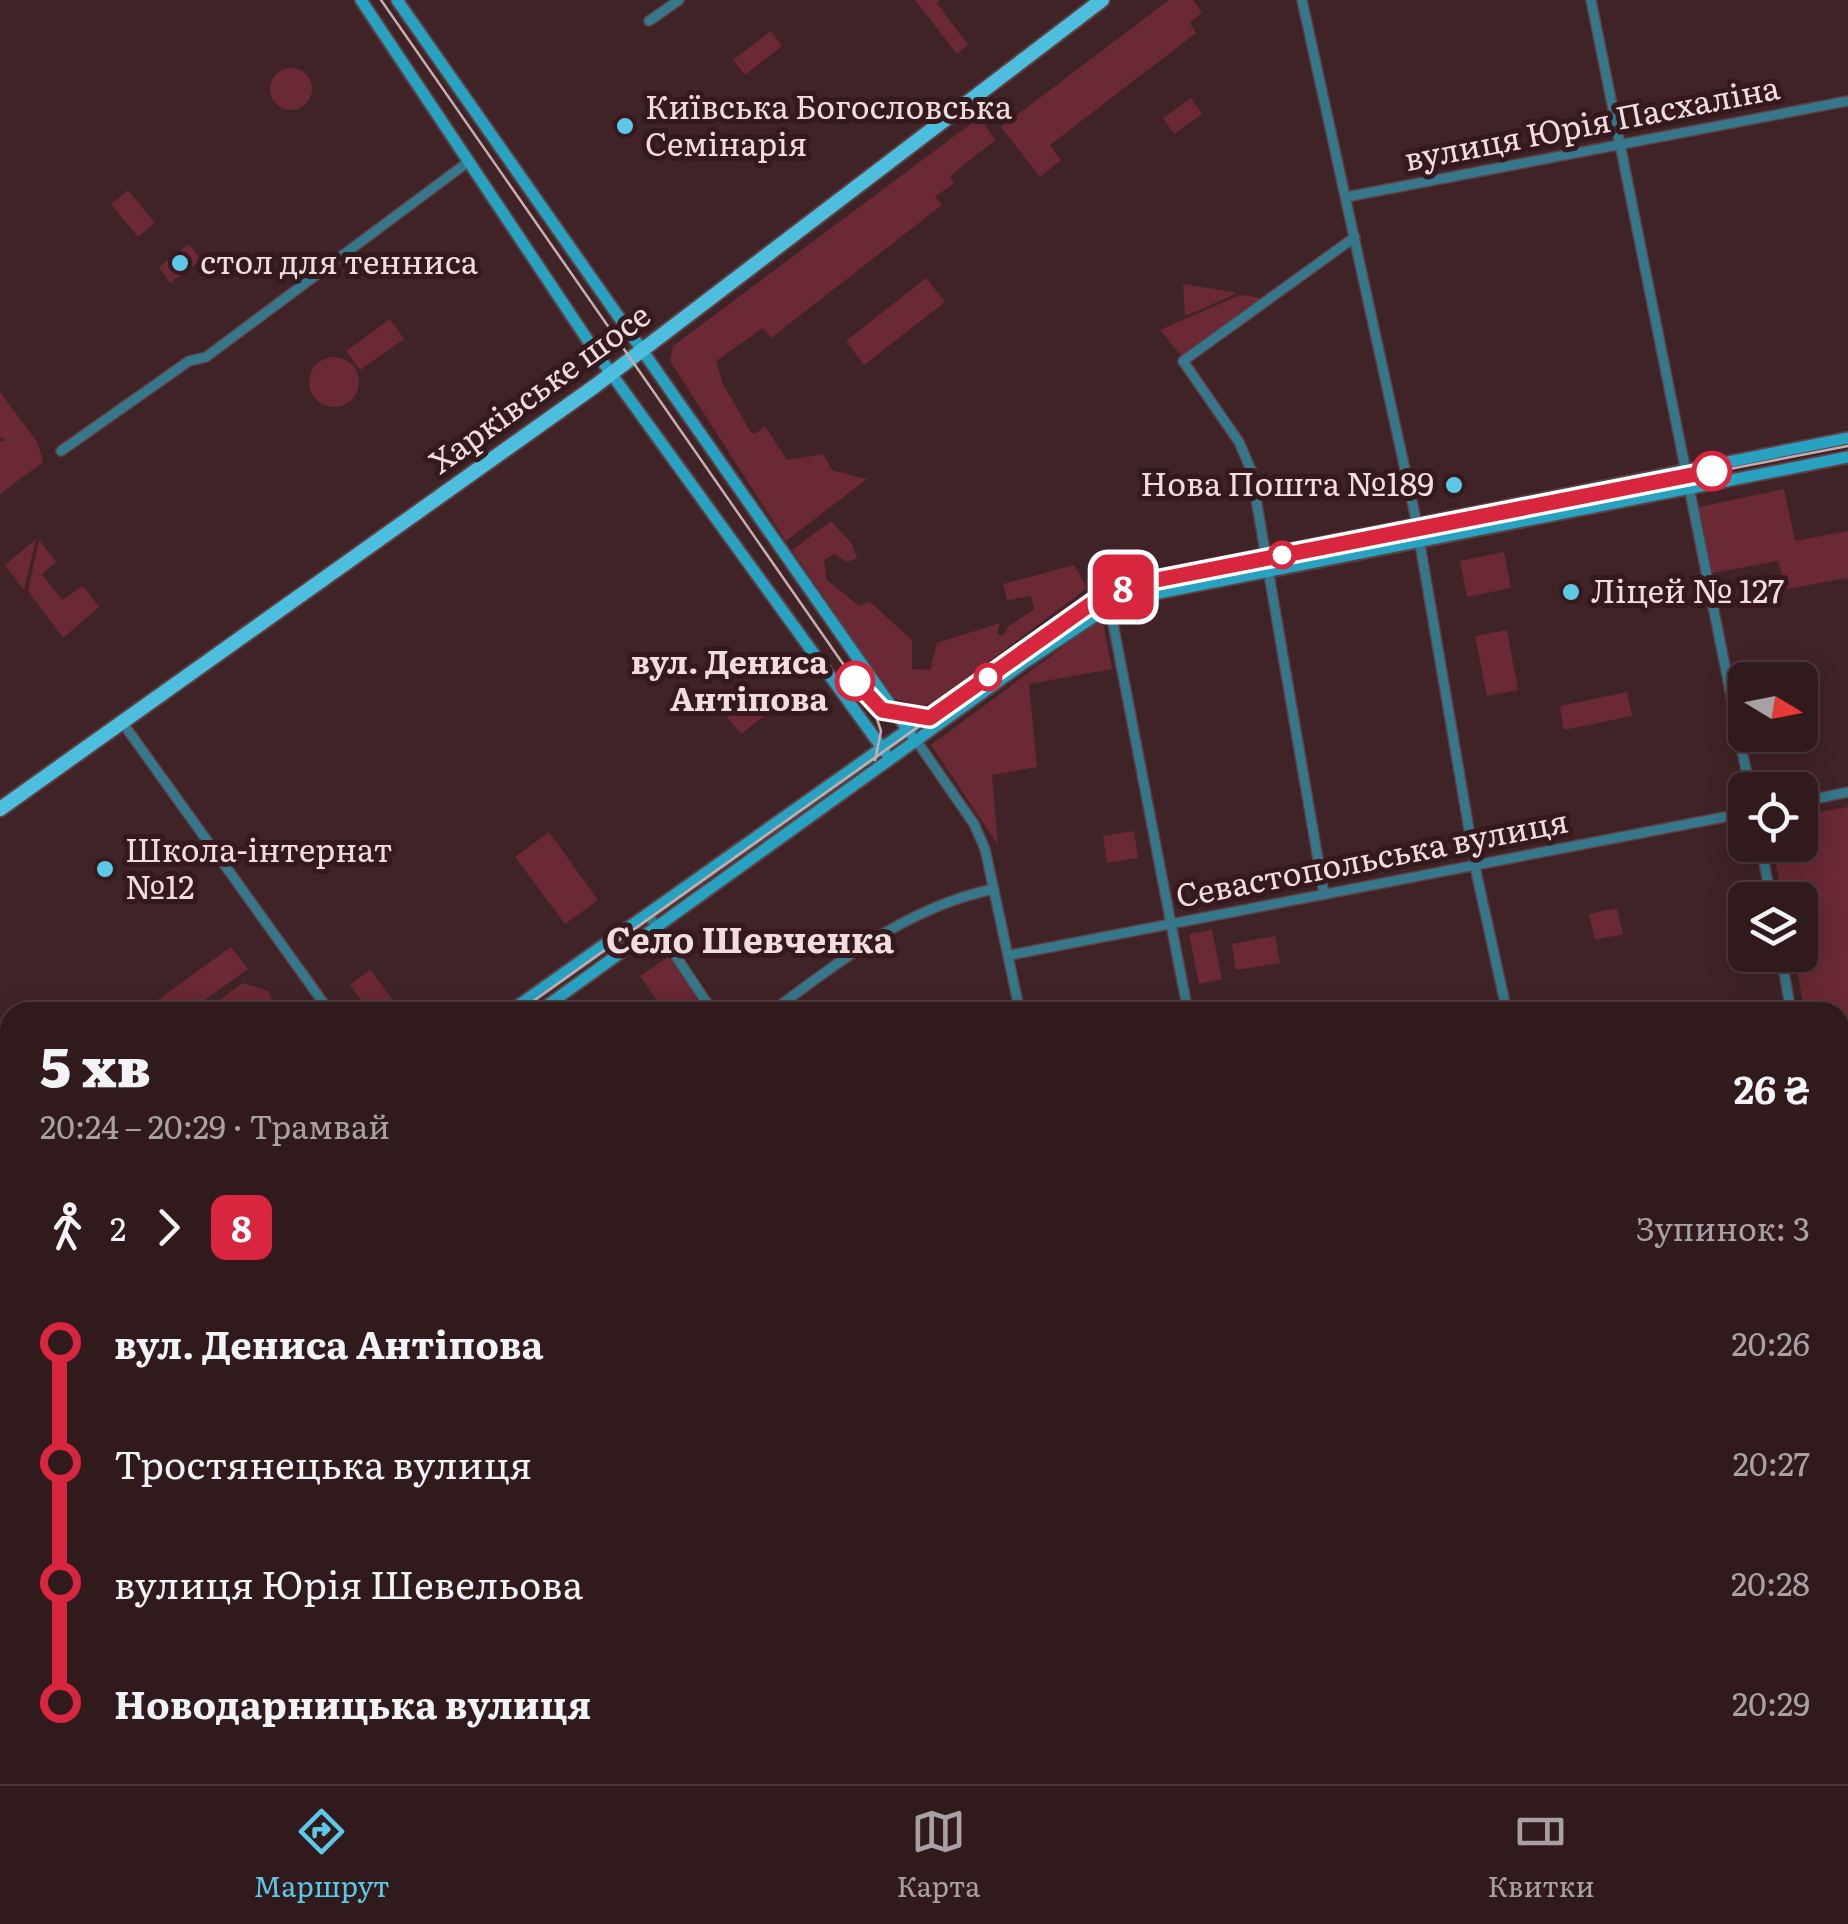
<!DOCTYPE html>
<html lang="uk">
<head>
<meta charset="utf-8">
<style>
	body { margin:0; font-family:Literata,serif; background:#3c2729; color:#f1f3f6; height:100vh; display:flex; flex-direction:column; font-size:38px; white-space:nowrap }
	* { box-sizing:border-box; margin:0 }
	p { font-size:32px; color:#a8a1a3 }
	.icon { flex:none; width:55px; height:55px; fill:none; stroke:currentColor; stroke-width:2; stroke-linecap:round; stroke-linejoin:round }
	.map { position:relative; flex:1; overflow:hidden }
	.drawer { position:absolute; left:0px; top:1002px; width:1850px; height:782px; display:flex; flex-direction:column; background:#301a1c; border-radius:30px 30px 0 0; box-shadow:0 5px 25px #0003,0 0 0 2px #4b383b }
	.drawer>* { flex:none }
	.badge { padding:0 20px; border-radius:15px; font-size:35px; line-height:65px }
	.needle { width:65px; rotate:100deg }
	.tools { position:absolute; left:1728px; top:662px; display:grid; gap:20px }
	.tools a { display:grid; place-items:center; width:90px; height:90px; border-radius:15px; background:#301a1c; box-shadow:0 5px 25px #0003,0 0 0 2px #4b383b; font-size:50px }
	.map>.badge { position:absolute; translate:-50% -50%; box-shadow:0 0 0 5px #fff }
	.legs { display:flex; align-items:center; gap:15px; height:110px; padding:0 40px; font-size:32px }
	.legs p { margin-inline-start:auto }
	.head { display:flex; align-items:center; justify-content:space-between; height:170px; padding:0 40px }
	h1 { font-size:55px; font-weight:800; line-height:75px }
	ul { padding:0 40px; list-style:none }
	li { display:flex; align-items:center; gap:35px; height:120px; font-size:38px }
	li i { display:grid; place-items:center; width:15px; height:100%; margin:0 12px; background:currentColor }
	li i::after { content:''; width:25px; height:25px; margin:-12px; border:8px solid; border-radius:50%; background:#301a1c }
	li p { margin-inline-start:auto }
	li:first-child i { background:linear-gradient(#0000 50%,currentColor 0) }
	li:last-child i { background:linear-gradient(currentColor 50%,#0000 0) }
	.tabs { display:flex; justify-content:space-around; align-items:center; height:140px; border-top:2px solid #4b383b; background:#301a1c; font-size:28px; color:#a8a1a3 }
	.tabs a { display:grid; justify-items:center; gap:5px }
	.tabs .on { color:#5cc7e7 }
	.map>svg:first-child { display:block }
	.green { fill:#6a2934 }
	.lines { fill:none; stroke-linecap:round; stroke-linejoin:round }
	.street-casing { stroke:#5c4143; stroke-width:12 }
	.secondary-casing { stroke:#5c4143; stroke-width:15 }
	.primary-casing { stroke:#5c4143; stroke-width:18 }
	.street { stroke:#36778b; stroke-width:9 }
	.secondary { stroke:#29a1c1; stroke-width:11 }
	.primary { stroke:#4ebede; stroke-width:14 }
	.tram { stroke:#c5aeb0; stroke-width:2.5 }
	.line-1-casing { stroke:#fff; stroke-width:22 }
	.line-1 { stroke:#d7263d; stroke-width:15 }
	.poi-dot { fill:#5cc7e7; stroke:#35191c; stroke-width:4 }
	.stop-1-dot { fill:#fff; stroke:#d7263d; stroke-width:5 }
	.labels { text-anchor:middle; stroke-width:10; stroke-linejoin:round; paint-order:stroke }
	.poi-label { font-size:32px; fill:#f1dcde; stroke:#35191c; text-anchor:start }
	.street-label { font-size:32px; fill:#f1dcde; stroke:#35191c }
	.stop-label { font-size:32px; font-weight:bold; fill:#f1dcde; stroke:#35191c; text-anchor:end }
	.neighbourhood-label { font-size:35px; font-weight:bold; fill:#f1dcde; stroke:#35191c }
</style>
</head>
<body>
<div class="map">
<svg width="1848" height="1784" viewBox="0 0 1848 1784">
	<rect width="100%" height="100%" fill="#402326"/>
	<g class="green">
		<path d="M 915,0 L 940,0 L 937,3 L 968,45 L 957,54 Z"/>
		<path d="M 1169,0 L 1193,0 L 1202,13 L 1190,23 L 1196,33 L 1050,145 L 1061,160 L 1040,177 L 1001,127 Z"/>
		<path d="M 771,31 L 782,46 L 745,75 L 733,60 Z"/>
		<circle cx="291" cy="89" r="21"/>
		<path d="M 1191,98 L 1202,114 L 1174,134 L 1163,118 Z"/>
		<path d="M 980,117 L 995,140 L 950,176 L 954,183 L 935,197 L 942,205 L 771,338 L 763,328 L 716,361 L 723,384 L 750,431 L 755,434 L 765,426 L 787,460 L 823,454 L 832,470 L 867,479 L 786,541 L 670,361 L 673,346 Z"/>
		<path d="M 128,190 L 155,223 L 138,237 L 111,204 Z"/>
		<path d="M 189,244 L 201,260 L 170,283 L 159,267 Z"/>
		<path d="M 926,278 L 945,302 L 864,365 L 846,341 Z"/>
		<path d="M 1183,284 L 1238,293 L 1185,316 Z"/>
		<path d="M 1240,295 L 1263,298 L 1183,358 L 1160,330 Z"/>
		<path d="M 390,319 L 404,339 L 360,370 L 346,351 Z"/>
		<circle cx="334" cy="382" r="25"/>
		<path d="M 0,392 L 38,443 L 43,462 L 0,494 L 0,442 L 6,440 L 0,437 Z"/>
		<path d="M 1784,489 L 1795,541 L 1848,531 L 1848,578 L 1786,589 L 1778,561 L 1712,573 L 1699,507 Z"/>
		<path d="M 831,521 L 852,544 L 857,558 L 847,562 L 834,554 L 824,560 L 827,580 L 859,606 L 870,602 L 912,640 L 912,669 L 930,670 L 937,643 L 1000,623 L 997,634 L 1003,636 L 1008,627 L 1034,609 L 1031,596 L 1007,600 L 1003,584 L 1074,565 L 1087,588 L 936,701 L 922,707 L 893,698 L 792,550 Z"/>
		<path d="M 36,539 L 24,590 L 5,565 Z"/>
		<path d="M 39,540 L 56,562 L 42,574 L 62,600 L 83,586 L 99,607 L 63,638 L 28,591 Z"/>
		<path d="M 1504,552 L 1511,588 L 1467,597 L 1460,561 Z"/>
		<path d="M 1102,618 L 1112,669 L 1029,684 L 1037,767 L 992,775 L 998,845 L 931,745 Z"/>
		<path d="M 1507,630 L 1518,690 L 1487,696 L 1475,636 Z"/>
		<path d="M 747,690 L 764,716 L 741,734 L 721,709 Z"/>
		<path d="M 1627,692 L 1632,716 L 1564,730 L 1560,706 Z"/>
		<path d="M 1848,807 L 1848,1126 L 1840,1127 L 1840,1012 L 1805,1012 L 1794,955 L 1800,955 L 1800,900 L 1783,900 L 1772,845 L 1800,845 L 1800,815 Z"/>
		<path d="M 1134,831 L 1138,858 L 1107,863 L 1103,836 Z"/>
		<path d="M 549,832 L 598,900 L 565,924 L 515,857 Z"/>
		<path d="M 1617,908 L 1623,934 L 1595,940 L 1589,914 Z"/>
		<path d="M 1212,930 L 1222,979 L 1199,984 L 1189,934 Z"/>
		<path d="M 1275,936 L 1280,963 L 1236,970 L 1232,944 Z"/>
		<path d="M 231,947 L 248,969 L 188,1012 L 141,1012 Z"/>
		<path d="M 669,956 L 705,1010 L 701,1012 L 665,1012 L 640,976 Z"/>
		<path d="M 370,970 L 402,1012 L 370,1012 L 350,985 Z"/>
		<path d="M 243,983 L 268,991 L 278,1012 L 203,1012 Z"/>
		<path d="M 10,1413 L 10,1775 L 1052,1775 L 1048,1784 L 0,1784 L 0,1420 Z"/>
	</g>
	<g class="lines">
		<defs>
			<g id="street">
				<path d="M 1302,0 L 1415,515 L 1477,876 L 1507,1012"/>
				<path d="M 1591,0 L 1750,790"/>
				<path d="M 649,21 L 679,0"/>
				<path d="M 1346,197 L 1848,101"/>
				<path d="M 61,451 L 189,361 L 206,357 L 468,162"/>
				<path d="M 1100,590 L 1111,613 L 1188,1012"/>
				<path d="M 122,722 L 330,1012"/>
				<path d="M 916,740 L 974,824 L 985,849 L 1020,1012"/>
				<path d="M 1800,802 L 1848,792"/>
				<path d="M 1761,845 L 1771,900"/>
				<path d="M 1324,894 L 1251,470 L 1239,442 L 1183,361 L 1355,237"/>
				<path d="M 647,913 L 713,1012"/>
				<path d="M 1010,955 L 1745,813"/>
				<path d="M 1781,955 L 1791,1012"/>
				<path d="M 771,1012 C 839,962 909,906 994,889"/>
				<path d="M 1840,1140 L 1848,1138"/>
				<path d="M 1840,1278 L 1848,1320"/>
				<path d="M 1840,1482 L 1848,1481"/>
				<path d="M 1068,1775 L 1086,1784"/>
				<path d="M 1053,1784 L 1057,1775"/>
				<path d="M 1274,1784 L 1278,1775"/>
				<path d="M 1494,1784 L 1498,1775"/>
			</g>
			<g id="secondary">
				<path d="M 361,0 L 597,354 L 885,752"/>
				<path d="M 397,0 L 910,733"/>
				<path d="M 509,1012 L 1112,585 L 1848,438"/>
				<path d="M 538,1012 L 1024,663 L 1118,601 L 1848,457"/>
				<path d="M 0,1380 L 10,1372"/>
				<path d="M 0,1404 L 10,1397"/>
			</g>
			<path id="primary" d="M 0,809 L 595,386 L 1102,0"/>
		</defs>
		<use href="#street" class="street-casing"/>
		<use href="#secondary" class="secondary-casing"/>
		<use href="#primary" class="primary-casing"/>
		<use href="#street" class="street"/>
		<use href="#secondary" class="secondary"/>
		<use href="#primary" class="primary"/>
		<g class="tram">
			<path d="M 381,0 L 873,707 L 881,731 L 875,760"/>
			<path d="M 869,700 L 897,716 L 929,718"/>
			<path d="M 518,1012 L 1103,595 L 1140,583 L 1848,446"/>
			<path d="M 0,1396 L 10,1388"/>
		</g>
	</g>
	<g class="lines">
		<defs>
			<path id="line-1" d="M 855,681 L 882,710 L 930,718 L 1095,601 L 1126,586 L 1712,471"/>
		</defs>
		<use href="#line-1" class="line-1-casing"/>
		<use href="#line-1" class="line-1"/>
	</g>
	<g class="poi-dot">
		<circle cx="625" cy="126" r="10"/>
		<circle cx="180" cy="263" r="10"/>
		<circle cx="1454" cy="485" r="10"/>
		<circle cx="1571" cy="592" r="10"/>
		<circle cx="105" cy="869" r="10"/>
	</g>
	<g class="stop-1-dot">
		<circle cx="1712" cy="471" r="18"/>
		<circle cx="1282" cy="555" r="12"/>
		<circle cx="988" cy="677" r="12"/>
		<circle cx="855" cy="681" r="18"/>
	</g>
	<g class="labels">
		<g class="poi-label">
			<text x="645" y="119">Київська Богословська<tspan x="645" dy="37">Семінарія</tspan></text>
			<text x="200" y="274">стол для тенниса</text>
			<text x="1434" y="496" text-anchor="end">Нова Пошта №189</text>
			<text x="1591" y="603">Ліцей № 127</text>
			<text x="125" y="862">Школа-інтернат<tspan x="125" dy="37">№12</tspan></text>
		</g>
		<g class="street-label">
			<text transform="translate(1592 124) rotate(-11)" y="11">вулиця Юрія Пасхаліна</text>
			<text transform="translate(540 389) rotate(-36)" y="11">Харківське шосе</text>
			<text transform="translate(1372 859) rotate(-11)" y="11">Севастопольська вулиця</text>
		</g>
		<g class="stop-label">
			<text x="828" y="674">вул. Дениса<tspan x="828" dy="37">Антіпова</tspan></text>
		</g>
		<g class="neighbourhood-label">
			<text x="750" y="953">Село Шевченка</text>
		</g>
	</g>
</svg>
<div class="tools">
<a><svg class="needle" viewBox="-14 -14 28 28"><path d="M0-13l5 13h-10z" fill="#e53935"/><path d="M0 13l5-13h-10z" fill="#a8a1a3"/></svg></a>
<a><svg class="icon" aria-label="locate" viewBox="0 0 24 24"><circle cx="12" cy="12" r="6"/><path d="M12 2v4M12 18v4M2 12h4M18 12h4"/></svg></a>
<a><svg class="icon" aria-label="layers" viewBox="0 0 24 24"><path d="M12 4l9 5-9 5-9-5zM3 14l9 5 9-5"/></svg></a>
</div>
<b class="badge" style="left:1123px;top:587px;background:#d7263d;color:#fff">8</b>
<section class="drawer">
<div class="head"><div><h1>5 хв</h1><p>20:24 – 20:29 · Трамвай</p></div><b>26 ₴</b></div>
<div class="legs"><svg class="icon" aria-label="walk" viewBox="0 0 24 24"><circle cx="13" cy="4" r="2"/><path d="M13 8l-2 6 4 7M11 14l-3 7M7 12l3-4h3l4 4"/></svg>2<svg class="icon" aria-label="forward" viewBox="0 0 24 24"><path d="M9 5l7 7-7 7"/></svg><b class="badge" style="background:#d7263d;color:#fff">8</b><p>Зупинок: 3</p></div>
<ul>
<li><i style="color:#d7263d"></i><b>вул. Дениса Антіпова</b><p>20:26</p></li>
<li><i style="color:#d7263d"></i><span>Тростянецька вулиця</span><p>20:27</p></li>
<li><i style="color:#d7263d"></i><span>вулиця Юрія Шевельова</span><p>20:28</p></li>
<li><i style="color:#d7263d"></i><b>Новодарницька вулиця</b><p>20:29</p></li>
</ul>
</section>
</div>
<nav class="tabs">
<a class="on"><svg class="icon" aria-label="directions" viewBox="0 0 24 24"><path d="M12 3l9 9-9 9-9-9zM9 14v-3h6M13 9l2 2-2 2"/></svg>Маршрут</a>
<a><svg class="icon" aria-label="map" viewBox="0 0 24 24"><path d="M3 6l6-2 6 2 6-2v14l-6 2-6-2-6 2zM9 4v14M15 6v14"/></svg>Карта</a>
<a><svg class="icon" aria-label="tickets" viewBox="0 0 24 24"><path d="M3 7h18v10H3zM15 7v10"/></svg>Квитки</a>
</nav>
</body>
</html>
